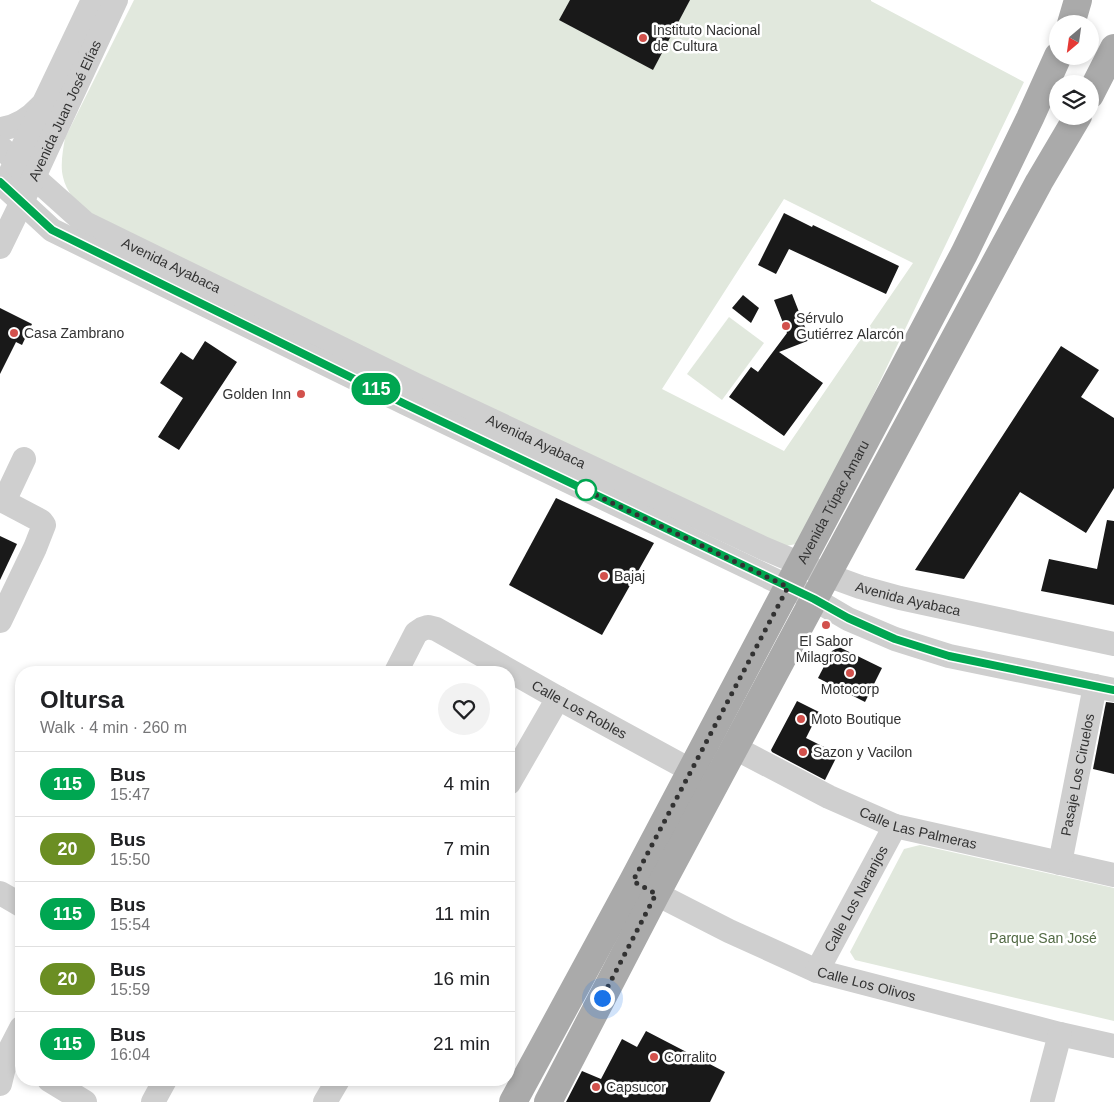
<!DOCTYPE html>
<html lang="en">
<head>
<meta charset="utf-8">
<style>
	body { margin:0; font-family:Arial,sans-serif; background:#f2f2f2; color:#202124; height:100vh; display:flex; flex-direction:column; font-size:19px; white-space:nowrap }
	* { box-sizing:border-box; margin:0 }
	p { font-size:16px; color:#757577 }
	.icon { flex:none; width:28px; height:28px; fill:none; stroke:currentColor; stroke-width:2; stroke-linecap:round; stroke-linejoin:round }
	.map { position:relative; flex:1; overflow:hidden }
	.sheet { position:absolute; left:15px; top:666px; width:500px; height:420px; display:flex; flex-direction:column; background:#fff; border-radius:20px; box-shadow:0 2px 8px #0003 }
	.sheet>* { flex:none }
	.badge { padding:0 10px; border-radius:16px; font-size:18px; line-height:32px }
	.needle { width:32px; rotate:209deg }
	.controls { position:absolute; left:1049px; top:15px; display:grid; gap:10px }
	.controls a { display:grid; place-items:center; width:50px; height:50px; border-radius:50%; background:#fff; box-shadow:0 2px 8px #0003; font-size:25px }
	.you { position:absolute; width:25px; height:25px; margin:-12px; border:4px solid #fff; border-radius:50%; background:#1a73e8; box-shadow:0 0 0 8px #1a73e833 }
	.map>.badge { position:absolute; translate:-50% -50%; box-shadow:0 0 0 2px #fff }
	.round { display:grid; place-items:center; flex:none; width:52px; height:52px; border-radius:26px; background:#f2f2f2 }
	.summary { display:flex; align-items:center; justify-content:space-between; height:85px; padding:0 25px }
	h1 { font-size:24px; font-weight:700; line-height:38px }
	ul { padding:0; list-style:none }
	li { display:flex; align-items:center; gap:15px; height:65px; padding:0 25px; border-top:1px solid #e0e0e0 }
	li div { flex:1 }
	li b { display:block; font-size:19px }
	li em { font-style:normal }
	li .badge { min-width:55px; font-weight:700; text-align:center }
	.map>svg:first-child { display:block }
	.green { fill:#e1e8dd; fill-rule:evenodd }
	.building { fill:#191919 }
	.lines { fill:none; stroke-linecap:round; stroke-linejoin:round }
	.minor { stroke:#cfcfcf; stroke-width:24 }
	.major { stroke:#aaa; stroke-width:28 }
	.line-casing { stroke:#fff; stroke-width:11 }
	.line { stroke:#00a651; stroke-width:8 }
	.walk { stroke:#323232; stroke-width:5; stroke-dasharray:0 9 }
	.poi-dot { fill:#d2514c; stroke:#fff; stroke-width:2 }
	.stop-dot { fill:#fff; stroke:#00a651; stroke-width:2.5 }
	.labels { text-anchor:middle; stroke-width:5; stroke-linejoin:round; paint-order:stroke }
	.poi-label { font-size:14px; fill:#323232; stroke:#fff; text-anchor:start }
	.street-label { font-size:14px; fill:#323232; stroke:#fff }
	.park-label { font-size:14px; fill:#526a44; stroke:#fff }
</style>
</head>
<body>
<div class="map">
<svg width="1114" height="1102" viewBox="0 0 1114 1102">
	<rect width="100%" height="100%" fill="#fff"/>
	<g class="green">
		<path d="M 134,0 L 871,0 L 871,1 L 1024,82 L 806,535 L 796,544 L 781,547 L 85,214 C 77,203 66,191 63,177 C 60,165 63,150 65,138 ZM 784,199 L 913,263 L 784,451 L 662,389 Z"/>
		<path d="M 729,317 L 764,343 L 722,400 L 687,374 Z"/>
		<path d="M 920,845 L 1114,888 L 1114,1021 L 855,960 L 850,952 L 904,849 Z"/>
	</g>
	<g class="building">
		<path d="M 570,0 L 690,0 L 653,70 L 559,20 Z"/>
		<path d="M 784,213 L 812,227 L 813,225 L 899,266 L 886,294 L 789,249 L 776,274 L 758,265 Z"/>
		<path d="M 792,294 L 810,340 L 779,352 L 823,383 L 784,436 L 729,397 L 751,367 L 758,372 L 787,333 L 774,300 Z"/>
		<path d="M 743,295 L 759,308 L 751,323 L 732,308 Z"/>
		<path d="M 0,308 L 32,324 L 22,345 L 16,342 L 0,374 Z"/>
		<path d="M 205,341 L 237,362 L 179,450 L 158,437 L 183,398 L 160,383 L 181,352 L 193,360 Z"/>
		<path d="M 1061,346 L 1099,370 L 1081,397 L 1114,418 L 1114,488 L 1086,533 L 1020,492 L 964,579 L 915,570 Z"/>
		<path d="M 556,498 L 654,543 L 602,635 L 509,585 Z"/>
		<path d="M 1107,520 L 1114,521 L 1114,605 L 1041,591 L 1049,559 L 1097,569 Z"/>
		<path d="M 0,536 L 17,544 L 0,580 Z"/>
		<path d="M 839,647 L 882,668 L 865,702 L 818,678 L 832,651 Z"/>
		<path d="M 797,701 L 819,712 L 806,738 L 838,754 L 825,780 L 772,752 L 771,750 Z"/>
		<path d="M 1106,702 L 1114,703 L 1114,774 L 1093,769 Z"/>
		<path d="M 646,1031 L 725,1072 L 710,1102 L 566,1102 L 582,1071 L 601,1079 L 622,1039 L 637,1047 Z"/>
	</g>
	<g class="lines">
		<g class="minor">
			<path d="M 0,129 C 17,127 29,119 40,107"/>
			<path id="s1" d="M 0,147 L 85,223 L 414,384 L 763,548 L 827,575 L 860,587 L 900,598 L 1114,644"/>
			<path d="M 10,174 L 93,0"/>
			<path d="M 0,182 L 52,230 L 405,403 L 814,599 L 848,619 L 895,639 L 949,656 L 1114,690"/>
			<path id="s2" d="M 0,247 L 34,177 L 116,0"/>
			<path d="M 0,621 L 35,548 L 44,525 L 41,521 L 7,503 L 6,499 L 8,493 L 24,459"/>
			<path id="s3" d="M 396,672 L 416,633 L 422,629 L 428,627 L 436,629 L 558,698 L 692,771"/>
			<path id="s4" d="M 735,748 L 829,797 L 895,826 L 1114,875"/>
			<path d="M 509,783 L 558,698"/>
			<path id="s5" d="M 1060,863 L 1095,686"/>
			<path id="s6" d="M 639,885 L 729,931 L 817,971 L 1060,1034 L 1114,1046"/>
			<path d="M 0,893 L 21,905"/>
			<path id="s7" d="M 817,971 L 895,826"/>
			<path d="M 49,1080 L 85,1102"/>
			<path d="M 0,1084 L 7,1055 L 21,1028"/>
			<path d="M 153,1102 L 165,1080"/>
			<path d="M 325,1102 L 338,1080"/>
			<path d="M 1042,1102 L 1060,1034"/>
		</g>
		<g class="major">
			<path d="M 1071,24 L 1078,0"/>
			<path d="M 1090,95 L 1114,48"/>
			<path id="s8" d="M 513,1102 L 633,881 L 788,587 L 964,254 L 1030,118 L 1058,56"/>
			<path d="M 548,1102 L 656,894 L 827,575 L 1039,182 L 1078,116"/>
		</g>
	</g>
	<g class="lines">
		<defs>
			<path id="line" d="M 0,182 L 52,230 L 405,404 L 814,599 L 848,618 L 895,639 L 949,656 L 1114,690"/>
		</defs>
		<use href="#line" class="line-casing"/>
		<use href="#line" class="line"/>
		<path class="walk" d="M 586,490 L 579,487 L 788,587 L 633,881 L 656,894 L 602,998"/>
	</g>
	<g class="poi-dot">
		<circle cx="643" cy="38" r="5"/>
		<circle cx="786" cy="326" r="5"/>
		<circle cx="14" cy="333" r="5"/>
		<circle cx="301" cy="394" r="5"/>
		<circle cx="604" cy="576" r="5"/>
		<circle cx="826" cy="625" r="5"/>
		<circle cx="850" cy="673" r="5"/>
		<circle cx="801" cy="719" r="5"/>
		<circle cx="803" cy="752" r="5"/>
		<circle cx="654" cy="1057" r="5"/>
		<circle cx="596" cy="1087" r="5"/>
	</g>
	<circle class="stop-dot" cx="586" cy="490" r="10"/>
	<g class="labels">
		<g class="poi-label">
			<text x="653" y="35">Instituto Nacional<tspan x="653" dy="16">de Cultura</tspan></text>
			<text x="796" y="323">Sérvulo<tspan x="796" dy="16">Gutiérrez Alarcón</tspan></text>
			<text x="24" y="338">Casa Zambrano</text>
			<text x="291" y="399" text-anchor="end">Golden Inn</text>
			<text x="614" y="581">Bajaj</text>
			<text x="826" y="646" text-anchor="middle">El Sabor<tspan x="826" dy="16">Milagroso</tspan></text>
			<text x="850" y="694" text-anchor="middle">Motocorp</text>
			<text x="811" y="724">Moto Boutique</text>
			<text x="813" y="757">Sazon y Vacilon</text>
			<text x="664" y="1062">Corralito</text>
			<text x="606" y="1092">Capsucor</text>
		</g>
		<g class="street-label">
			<text dy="5" stroke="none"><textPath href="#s2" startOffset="151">Avenida Juan José Elías</textPath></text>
			<text dy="5" stroke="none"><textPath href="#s1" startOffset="210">Avenida Ayabaca</textPath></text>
			<text dy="5" stroke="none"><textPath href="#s1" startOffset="615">Avenida Ayabaca</textPath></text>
			<text dy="5" stroke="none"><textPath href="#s8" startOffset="680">Avenida Túpac Amaru</textPath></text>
			<text dy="5" stroke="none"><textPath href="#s1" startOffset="1020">Avenida Ayabaca</textPath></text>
			<text dy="5" stroke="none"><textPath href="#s3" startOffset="230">Calle Los Robles</textPath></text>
			<text dy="5" stroke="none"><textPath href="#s5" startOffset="90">Pasaje Los Ciruelos</textPath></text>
			<text dy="5" stroke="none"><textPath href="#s4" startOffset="201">Calle Las Palmeras</textPath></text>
			<text dy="5" stroke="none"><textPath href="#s7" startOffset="82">Calle Los Naranjos</textPath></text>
			<text dy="5" stroke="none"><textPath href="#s6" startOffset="249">Calle Los Olivos</textPath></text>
		</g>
		<g class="park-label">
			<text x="1043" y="943">Parque San José</text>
		</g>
	</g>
</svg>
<div class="controls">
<a><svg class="needle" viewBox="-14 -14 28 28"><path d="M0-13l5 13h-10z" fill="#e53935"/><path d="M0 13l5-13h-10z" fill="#757577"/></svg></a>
<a><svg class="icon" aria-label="layers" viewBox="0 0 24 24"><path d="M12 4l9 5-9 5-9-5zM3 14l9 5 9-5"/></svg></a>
</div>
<div class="you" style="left:602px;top:998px"></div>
<b class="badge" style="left:376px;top:389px;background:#00a651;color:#fff">115</b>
<section class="sheet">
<div class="summary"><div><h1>Oltursa</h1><p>Walk · 4 min · 260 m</p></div><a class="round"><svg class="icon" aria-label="heart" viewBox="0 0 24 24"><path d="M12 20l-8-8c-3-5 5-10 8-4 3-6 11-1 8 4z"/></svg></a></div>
<ul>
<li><span class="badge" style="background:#00a651;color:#fff">115</span><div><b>Bus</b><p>15:47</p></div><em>4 min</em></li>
<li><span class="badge" style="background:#6b8e23;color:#fff">20</span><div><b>Bus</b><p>15:50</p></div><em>7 min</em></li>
<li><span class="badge" style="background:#00a651;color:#fff">115</span><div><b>Bus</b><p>15:54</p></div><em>11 min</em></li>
<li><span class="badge" style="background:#6b8e23;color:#fff">20</span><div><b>Bus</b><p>15:59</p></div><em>16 min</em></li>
<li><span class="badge" style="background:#00a651;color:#fff">115</span><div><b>Bus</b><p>16:04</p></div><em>21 min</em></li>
</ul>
</section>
</div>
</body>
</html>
